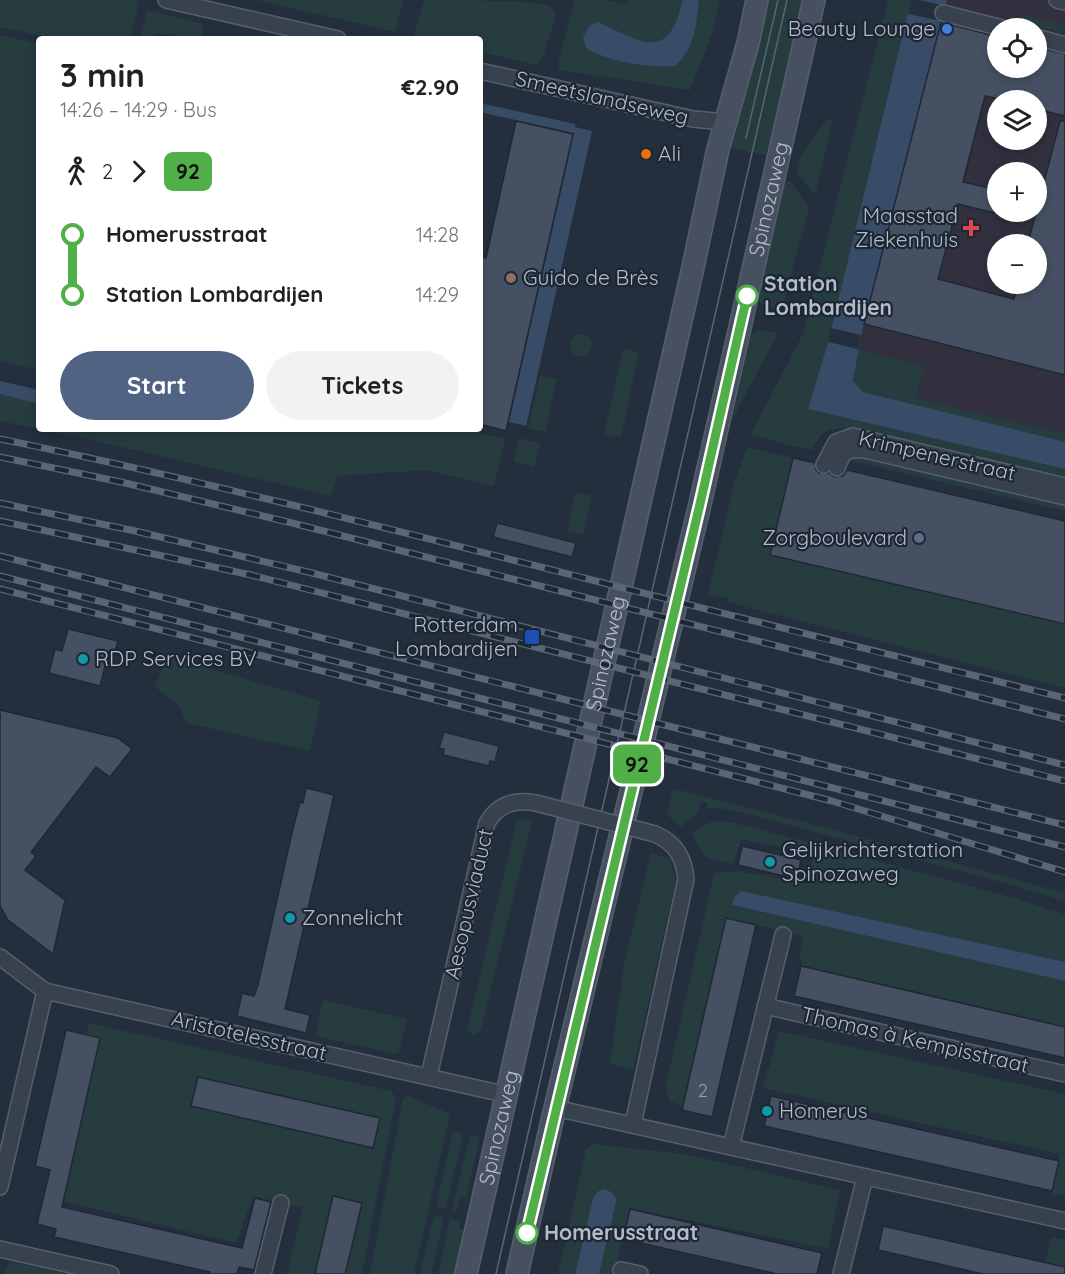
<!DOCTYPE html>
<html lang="en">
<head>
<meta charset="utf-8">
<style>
	body { margin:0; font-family:Quicksand,sans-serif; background:#f2f2f2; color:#202124; height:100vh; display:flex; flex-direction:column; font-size:22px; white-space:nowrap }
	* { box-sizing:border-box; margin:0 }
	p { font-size:20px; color:#757577 }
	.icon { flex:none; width:33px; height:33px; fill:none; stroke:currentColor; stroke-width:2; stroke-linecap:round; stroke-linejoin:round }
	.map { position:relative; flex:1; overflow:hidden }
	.details { position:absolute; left:36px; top:36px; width:447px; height:396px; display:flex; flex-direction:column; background:#fff; border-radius:6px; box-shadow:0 3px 9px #0003 }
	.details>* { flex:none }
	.badge { padding:0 12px; border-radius:9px; font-size:21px; line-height:39px }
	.controls { position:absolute; left:987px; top:18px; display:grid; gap:12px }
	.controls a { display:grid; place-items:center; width:60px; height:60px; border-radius:50%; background:#fff; box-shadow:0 3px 9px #0003; font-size:30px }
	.map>.badge { position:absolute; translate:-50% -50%; box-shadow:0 0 0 3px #fff }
	.legs { display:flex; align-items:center; gap:9px; height:66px; padding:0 24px; font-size:20px }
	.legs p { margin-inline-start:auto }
	.summary { display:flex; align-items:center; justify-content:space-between; height:102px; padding:0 24px }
	h1 { font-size:33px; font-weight:700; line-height:45px }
	.action { display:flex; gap:12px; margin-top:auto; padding:12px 24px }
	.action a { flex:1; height:69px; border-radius:36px; background:#506383; color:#fff; font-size:24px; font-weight:700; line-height:69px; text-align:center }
	.action a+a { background:#f2f2f2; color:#202124 }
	ul { padding:0 24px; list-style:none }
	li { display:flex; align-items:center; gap:21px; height:60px; font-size:22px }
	li i { display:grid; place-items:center; width:9px; height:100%; margin:0 8px; background:currentColor }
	li i::after { content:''; width:15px; height:15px; margin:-8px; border:4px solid; border-radius:50%; background:#fff }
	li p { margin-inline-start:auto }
	li:first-child i { background:linear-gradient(#0000 50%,currentColor 0) }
	li:last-child i { background:linear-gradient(currentColor 50%,#0000 0) }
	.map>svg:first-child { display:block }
	.medical { fill:#32303f; fill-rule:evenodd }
	.green { fill:#263c3f }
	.water { fill:#394c67 }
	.pier { fill:#242f3e }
	.building { fill:#455162; stroke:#1f2835; stroke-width:1.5 }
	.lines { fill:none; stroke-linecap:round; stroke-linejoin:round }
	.street-casing { stroke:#565f6c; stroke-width:18 }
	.secondary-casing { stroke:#565f6c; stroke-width:24 }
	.street { stroke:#38414e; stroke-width:15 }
	.secondary { stroke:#465061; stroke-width:21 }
	.tram { stroke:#5a6575; stroke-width:1.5 }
	.rail-casing { stroke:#5a6575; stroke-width:7 }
	.rail { stroke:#1d2633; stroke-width:4.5; stroke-dasharray:14; stroke-linecap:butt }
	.street-bridge-casing { stroke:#565f6c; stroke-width:18; stroke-linecap:butt }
	.street-bridge { stroke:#38414e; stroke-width:15 }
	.line-1-casing { stroke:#fff; stroke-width:14 }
	.line-1 { stroke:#50af46; stroke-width:9 }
	.shop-dot { fill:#3f7fe0; stroke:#1d2633; stroke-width:2 }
	.food-dot { fill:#e8710a; stroke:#1d2633; stroke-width:2 }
	.health-dot { fill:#e0444e; stroke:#1d2633; stroke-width:2 }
	.education-dot { fill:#8d6e63; stroke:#1d2633; stroke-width:2 }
	.stop-1-dot { fill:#fff; stroke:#50af46; stroke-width:3 }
	.service-dot { fill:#5c6f8a; stroke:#1d2633; stroke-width:2 }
	.transit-dot { fill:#1a4fb4; stroke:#1d2633; stroke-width:2 }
	.culture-dot { fill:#0f9aa8; stroke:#1d2633; stroke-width:2 }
	.labels { text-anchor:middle; stroke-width:4.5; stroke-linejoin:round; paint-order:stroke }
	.number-label { font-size:18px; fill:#98a1af }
	.poi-label { font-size:21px; fill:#b4bcc9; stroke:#1d2633; text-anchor:start }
	.street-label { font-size:21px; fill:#b4bcc9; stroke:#1d2633 }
	.stop-label { font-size:21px; font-weight:bold; fill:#b4bcc9; stroke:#1d2633; text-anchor:start }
</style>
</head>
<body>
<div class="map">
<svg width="1065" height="1274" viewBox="0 0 1065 1274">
	<rect width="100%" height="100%" fill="#242f3e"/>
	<path class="medical" d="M 935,0 L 1065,0 L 1065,458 L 833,397 ZM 998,28 L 1036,28 L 1036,68 L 998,68 ZM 998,100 L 1036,100 L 1036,140 L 998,140 ZM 998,172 L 1036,172 L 1036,212 L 998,212 ZM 998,244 L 1036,244 L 1036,284 L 998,284 Z"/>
	<g class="green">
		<path d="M 0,0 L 131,0 L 139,2 L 130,39 L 55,39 L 0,27 Z"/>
		<path d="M 257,0 L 403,0 L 395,32 Z"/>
		<path d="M 424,0 C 454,0 521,0 547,5 C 552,7 554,10 556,15 L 543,57 L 537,65 L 480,52 L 480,39 L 426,39 L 414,36 Z"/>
		<path d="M 575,0 L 606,0 L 628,5 L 629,0 L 682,0 C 670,63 641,42 598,22 L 632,62 L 698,17 L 699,0 L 720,0 L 712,34 L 690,90 L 560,70 L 558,63 Z"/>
		<path d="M 767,0 L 803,0 L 766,155 L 730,148 L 761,32 Z"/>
		<path d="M 888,0 L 911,0 L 828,342 L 808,409 L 1065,469 L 1065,480 L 840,428 C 824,431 818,435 813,450 L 787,445 L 751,434 L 803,334 Z"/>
		<path d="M 147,10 L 204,24 L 201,39 L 156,33 L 154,39 L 140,39 Z"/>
		<path d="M 1020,14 L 1062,24 L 1065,33 L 1015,21 Z"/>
		<path d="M 0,35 L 39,44 L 39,370 L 0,361 Z"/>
		<path d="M 829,119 L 833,120 L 816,191 L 812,191 L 797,173 L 800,157 L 824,123 Z"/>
		<path d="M 784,180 L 791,182 L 809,208 L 784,302 C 777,310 768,310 760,303 L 759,297 Z"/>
		<path d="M 758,330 L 778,333 L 731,422 L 749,342 L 751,336 Z"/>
		<circle cx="581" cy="345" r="11"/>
		<path d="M 623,349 L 639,352 L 621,437 L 604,434 Z"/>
		<path d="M 858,349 L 924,367 L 916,398 L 1065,434 L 1065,442 L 863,392 L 853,381 Z"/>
		<path d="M 540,375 L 557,379 L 545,432 L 528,428 Z"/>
		<path d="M 0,394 L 39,404 L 39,429 L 464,429 L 505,439 L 494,486 L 427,470 L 337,476 L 331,496 L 96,441 L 0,421 Z"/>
		<path d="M 519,438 L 540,443 L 534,467 L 513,462 Z"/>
		<path d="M 747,447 L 793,458 L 770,555 L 1065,624 L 1065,688 L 727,602 L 728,598 L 708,594 L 735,480 Z"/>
		<path d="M 854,455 L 1065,504 L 1065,511 L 848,460 Z"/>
		<path d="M 576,492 L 592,496 L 583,535 L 567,531 Z"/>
		<path d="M 167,656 L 321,701 L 310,751 L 187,723 L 177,703 L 155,687 Z"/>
		<path d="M 675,789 L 812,824 L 1065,893 L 1065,901 L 1008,884 L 748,814 L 719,808 L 706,809 L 708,803 L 701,801 L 698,812 L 680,827 L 667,814 L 672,791 L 674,792 Z"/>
		<path d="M 517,820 L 532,821 L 481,1030 L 474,1036 L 467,1030 Z"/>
		<path d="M 714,821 L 729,822 L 755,828 L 1000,894 L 1065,914 L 1065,962 L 1060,962 L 854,916 L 735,896 L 732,905 L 1065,981 L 1065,1027 L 801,966 L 802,959 L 799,958 L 803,936 L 727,918 L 682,1106 L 669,1101 L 666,1085 L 714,874 C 732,866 784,880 806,884 L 814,854 L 741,839 L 734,864 L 706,857 L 691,834 L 703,825 Z"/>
		<path d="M 651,853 L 669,859 L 676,879 L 633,1070 L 610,1064 L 624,965 Z"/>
		<path d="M 323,1000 L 407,1019 L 399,1052 L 395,1054 L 315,1036 Z"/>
		<path d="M 89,1023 L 391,1091 L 396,1098 L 362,1274 L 287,1274 L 303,1208 L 253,1196 L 236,1243 L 54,1199 L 57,1168 Z"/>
		<path d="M 779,1031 L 1065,1094 L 1065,1195 L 1052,1195 L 1060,1154 L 763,1088 Z"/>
		<path d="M 409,1096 L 450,1114 L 414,1274 L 370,1274 L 403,1099 Z"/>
		<path d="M 453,1131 L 463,1133 L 446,1209 L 436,1207 Z"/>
		<path d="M 470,1135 L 480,1137 L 466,1197 L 461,1197 L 457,1211 L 452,1210 Z"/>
		<path d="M 594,1144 L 685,1154 L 840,1190 L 828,1249 L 630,1208 L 614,1274 L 599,1274 L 616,1203 L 593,1198 L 575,1274 L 558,1274 L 586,1149 Z"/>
		<path d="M 434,1215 L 444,1218 L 431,1274 L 420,1274 Z"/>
		<path d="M 450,1219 L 460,1222 L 459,1228 L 466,1230 L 456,1274 L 438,1274 Z"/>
		<path d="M 1051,1237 L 1065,1240 L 1065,1274 L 1043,1274 Z"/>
		<path d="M 10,1261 L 66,1274 L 4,1274 Z"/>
	</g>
	<g class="water">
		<path d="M 682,0 L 699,0 C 697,23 694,51 675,66 C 650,68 608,62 586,48 L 583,37 L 589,26 L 598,22 C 641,42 670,63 682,0 Z"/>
		<path d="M 911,0 L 947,0 L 861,335 L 853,381 L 863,392 L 1065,442 L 1065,469 L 808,409 L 828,342 Z"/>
		<path d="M 480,103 L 575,124 L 575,127 L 592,131 L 526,426 L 509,422 L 574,133 L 480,112 Z"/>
		<path d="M 0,381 L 39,390 L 39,404 L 0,394 Z"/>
		<path d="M 741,891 L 1065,962 L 1065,981 L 732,905 L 735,896 Z"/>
		<path d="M 603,1189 C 612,1192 616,1193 616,1203 L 599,1274 L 575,1274 L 593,1198 L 597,1192 Z"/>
	</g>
	<g class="pier">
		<path d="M 911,0 L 920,0 L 945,6 L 941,21 L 908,14 Z"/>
		<path d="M 831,328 L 861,335 L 858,349 L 828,342 Z"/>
	</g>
	<g class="building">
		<path d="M 941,22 L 998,37 L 998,68 L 1036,68 L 1036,47 L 1065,54 L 1065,116 L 1036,109 L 1036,100 L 1003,100 L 985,96 L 963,182 L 998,190 L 998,214 L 958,204 L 938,279 L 1014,299 L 1018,284 L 1036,284 L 1036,244 L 1028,244 L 1036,212 L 1036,200 L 1039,201 L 1060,121 L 1065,121 L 1065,375 L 864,324 Z"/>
		<path d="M 516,121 L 573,134 L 506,431 L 480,424 L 480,257 L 486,258 Z"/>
		<path d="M 793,458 L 815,463 L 816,470 L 819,473 L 829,473 L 834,477 L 843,476 L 847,470 L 1065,521 L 1065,624 L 770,555 Z"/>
		<path d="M 497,523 L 576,543 L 572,557 L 493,537 Z"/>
		<path d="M 68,629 L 118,641 L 112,663 L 106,662 L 100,686 L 49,673 L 55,649 L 62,651 Z"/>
		<path d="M 0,710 L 118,738 L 132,749 L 110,777 L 96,767 L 31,852 L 36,856 L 25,870 L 65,900 L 53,954 L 8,920 L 0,906 Z"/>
		<path d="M 444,732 L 499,746 L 495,762 L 490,761 L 489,766 L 443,755 L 444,749 L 439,748 Z"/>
		<path d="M 306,788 L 334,795 L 285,1009 L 310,1015 L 306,1033 L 237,1016 L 242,993 L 254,996 L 258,985 L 292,833 L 300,802 L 303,803 Z"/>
		<path d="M 742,846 L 801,860 L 797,879 L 738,865 Z"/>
		<path d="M 726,918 L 756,925 L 712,1117 L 682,1110 Z"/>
		<path d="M 801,966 L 1065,1027 L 1065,1058 L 794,996 Z"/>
		<path d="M 66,1030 L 100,1038 L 62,1207 L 242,1248 L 255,1198 L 271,1202 L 254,1270 L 239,1267 L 237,1274 L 209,1274 L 210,1272 L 54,1237 L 56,1229 L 37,1224 L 50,1170 L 35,1166 Z"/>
		<path d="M 198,1077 L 380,1118 L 373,1148 L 191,1106 Z"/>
		<path d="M 771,1096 L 1059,1161 L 1052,1191 L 764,1126 Z"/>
		<path d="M 333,1196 L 362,1203 L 351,1250 L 345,1274 L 315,1274 Z"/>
		<path d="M 630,1209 L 822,1253 L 817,1274 L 777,1274 L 623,1239 Z"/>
		<path d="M 883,1226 L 1065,1267 L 1065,1274 L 983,1274 L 878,1250 Z"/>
	</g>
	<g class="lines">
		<defs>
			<g id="street">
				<path d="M 166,0 L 338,39"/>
				<path d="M 1057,0 L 1065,2"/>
				<path d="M 943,13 L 1002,28"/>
				<path d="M 1036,37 L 1065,45"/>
				<path d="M 480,71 L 693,119 L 725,122"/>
				<path d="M 824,465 L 836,442 L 853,436 L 1065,486"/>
				<path d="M 837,468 C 843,451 846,449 865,450 L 1065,497"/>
				<path d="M 0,957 L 45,991 L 508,1095"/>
				<path d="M 765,1006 L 1065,1074"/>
				<path d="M 429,1076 L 487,823 C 498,804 515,799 536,803"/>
				<path d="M 555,1108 L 1065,1221"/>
				<path d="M 633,1124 L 686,879 C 684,858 676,843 655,834"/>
				<path d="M 731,1147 L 783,935"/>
				<path d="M 0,1187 L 45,991"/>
				<path d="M 0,1249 L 111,1274"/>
				<path d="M 621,1270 L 640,1274"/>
				<path d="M 263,1274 L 281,1203"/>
				<path d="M 841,1274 L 865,1177"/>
			</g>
			<g id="secondary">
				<path id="s1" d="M 466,1274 L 692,272 L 718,149 L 748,43 L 757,0"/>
				<path id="s2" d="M 517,1274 L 555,1108 L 700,504 L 814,0"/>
			</g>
		</defs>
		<use href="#street" class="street-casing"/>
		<use href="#secondary" class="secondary-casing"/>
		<use href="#street" class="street"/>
		<use href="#secondary" class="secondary"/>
		<g class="tram">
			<path d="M 746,138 L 778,0"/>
			<path d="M 496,1274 L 787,0"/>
		</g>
		<defs>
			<g id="rail">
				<path d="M 0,439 C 196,479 390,529 584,578 C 744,619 904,659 1065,698"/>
				<path d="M 0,457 L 121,482 L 292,523 L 1065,719"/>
				<path d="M 0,503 L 135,531 L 312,573 L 1065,765"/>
				<path d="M 0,521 L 251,575 L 1065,781"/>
				<path d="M 0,556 L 684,730 L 1065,825"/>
				<path d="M 0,576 L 1065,847"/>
				<path d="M 0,589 L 832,801 L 1065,872"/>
			</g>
		</defs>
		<use href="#rail" class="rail-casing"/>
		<use href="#rail" class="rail"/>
		<defs>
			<path id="street-bridge" d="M 536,803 L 655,834"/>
		</defs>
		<use href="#street-bridge" class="street-bridge-casing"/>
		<use href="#street-bridge" class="street-bridge"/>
	</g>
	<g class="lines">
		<defs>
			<path id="line-1" d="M 527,1233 L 700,504 L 747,296"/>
		</defs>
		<use href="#line-1" class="line-1-casing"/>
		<use href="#line-1" class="line-1"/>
	</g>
	<circle class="shop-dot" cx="947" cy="29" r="6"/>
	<circle class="food-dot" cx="646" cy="154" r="6"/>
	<path class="health-dot" d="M968 219h6v6h6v6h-6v6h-6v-6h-6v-6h6z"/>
	<circle class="education-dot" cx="511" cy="278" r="6"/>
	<g class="stop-1-dot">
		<circle cx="747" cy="296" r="10"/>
		<circle cx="527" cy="1233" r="10"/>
	</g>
	<circle class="service-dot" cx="919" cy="538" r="6"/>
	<rect class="transit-dot" x="524" y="629" width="16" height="16" rx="3"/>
	<g class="culture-dot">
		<circle cx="83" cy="659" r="6"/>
		<circle cx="770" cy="862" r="6"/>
		<circle cx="290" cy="918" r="6"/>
		<circle cx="767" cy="1111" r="6"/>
	</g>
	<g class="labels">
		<g class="number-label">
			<text x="703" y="1097">2</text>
		</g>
		<g class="poi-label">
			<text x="935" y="36" text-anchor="end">Beauty Lounge</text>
			<text x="658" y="161">Ali</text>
			<text x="958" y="223" text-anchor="end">Maasstad<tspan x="958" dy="24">Ziekenhuis</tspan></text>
			<text x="523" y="285">Guido de Brès</text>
			<text x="907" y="545" text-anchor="end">Zorgboulevard</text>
			<text x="518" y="632" text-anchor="end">Rotterdam<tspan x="518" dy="24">Lombardijen</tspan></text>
			<text x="95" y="666">RDP Services BV</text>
			<text x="782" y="857">Gelijkrichterstation<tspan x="782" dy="24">Spinozaweg</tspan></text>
			<text x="302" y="925">Zonnelicht</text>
			<text x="779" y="1118">Homerus</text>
		</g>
		<g class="street-label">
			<text transform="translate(602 98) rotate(13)" y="7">Smeetslandseweg</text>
			<text dy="7" stroke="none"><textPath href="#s2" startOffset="1104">Spinozaweg</textPath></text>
			<text transform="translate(937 456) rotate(13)" y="7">Krimpenerstraat</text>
			<text dy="7" stroke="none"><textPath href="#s1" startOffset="636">Spinozaweg</textPath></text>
			<text transform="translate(469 904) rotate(-77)" y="7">Aesopusviaduct</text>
			<text transform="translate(249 1036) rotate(13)" y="7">Aristotelesstraat</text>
			<text transform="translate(915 1040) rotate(13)" y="7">Thomas à Kempisstraat</text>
			<text dy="7" stroke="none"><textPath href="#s1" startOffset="150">Spinozaweg</textPath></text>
		</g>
		<g class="stop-label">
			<text x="764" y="291">Station<tspan x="764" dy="24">Lombardijen</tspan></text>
			<text x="544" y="1240">Homerusstraat</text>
		</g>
	</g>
</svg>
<div class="controls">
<a><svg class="icon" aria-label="locate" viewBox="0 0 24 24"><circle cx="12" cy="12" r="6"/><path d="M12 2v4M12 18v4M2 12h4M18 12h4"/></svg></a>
<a><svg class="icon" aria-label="layers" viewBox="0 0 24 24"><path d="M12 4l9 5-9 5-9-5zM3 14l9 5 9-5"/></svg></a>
<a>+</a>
<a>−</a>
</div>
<b class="badge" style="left:637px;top:764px;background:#50af46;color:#111">92</b>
<section class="details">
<div class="summary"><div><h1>3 min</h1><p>14:26 – 14:29 · Bus</p></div><b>€2.90</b></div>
<div class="legs"><svg class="icon" aria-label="walk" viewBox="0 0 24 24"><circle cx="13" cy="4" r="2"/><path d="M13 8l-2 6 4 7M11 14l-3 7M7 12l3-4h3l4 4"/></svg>2<svg class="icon" aria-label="forward" viewBox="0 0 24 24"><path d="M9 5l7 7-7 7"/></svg><b class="badge" style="background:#50af46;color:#111">92</b></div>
<ul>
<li><i style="color:#50af46"></i><b>Homerusstraat</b><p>14:28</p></li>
<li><i style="color:#50af46"></i><b>Station Lombardijen</b><p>14:29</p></li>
</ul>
<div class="action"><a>Start</a><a>Tickets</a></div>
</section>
</div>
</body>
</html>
